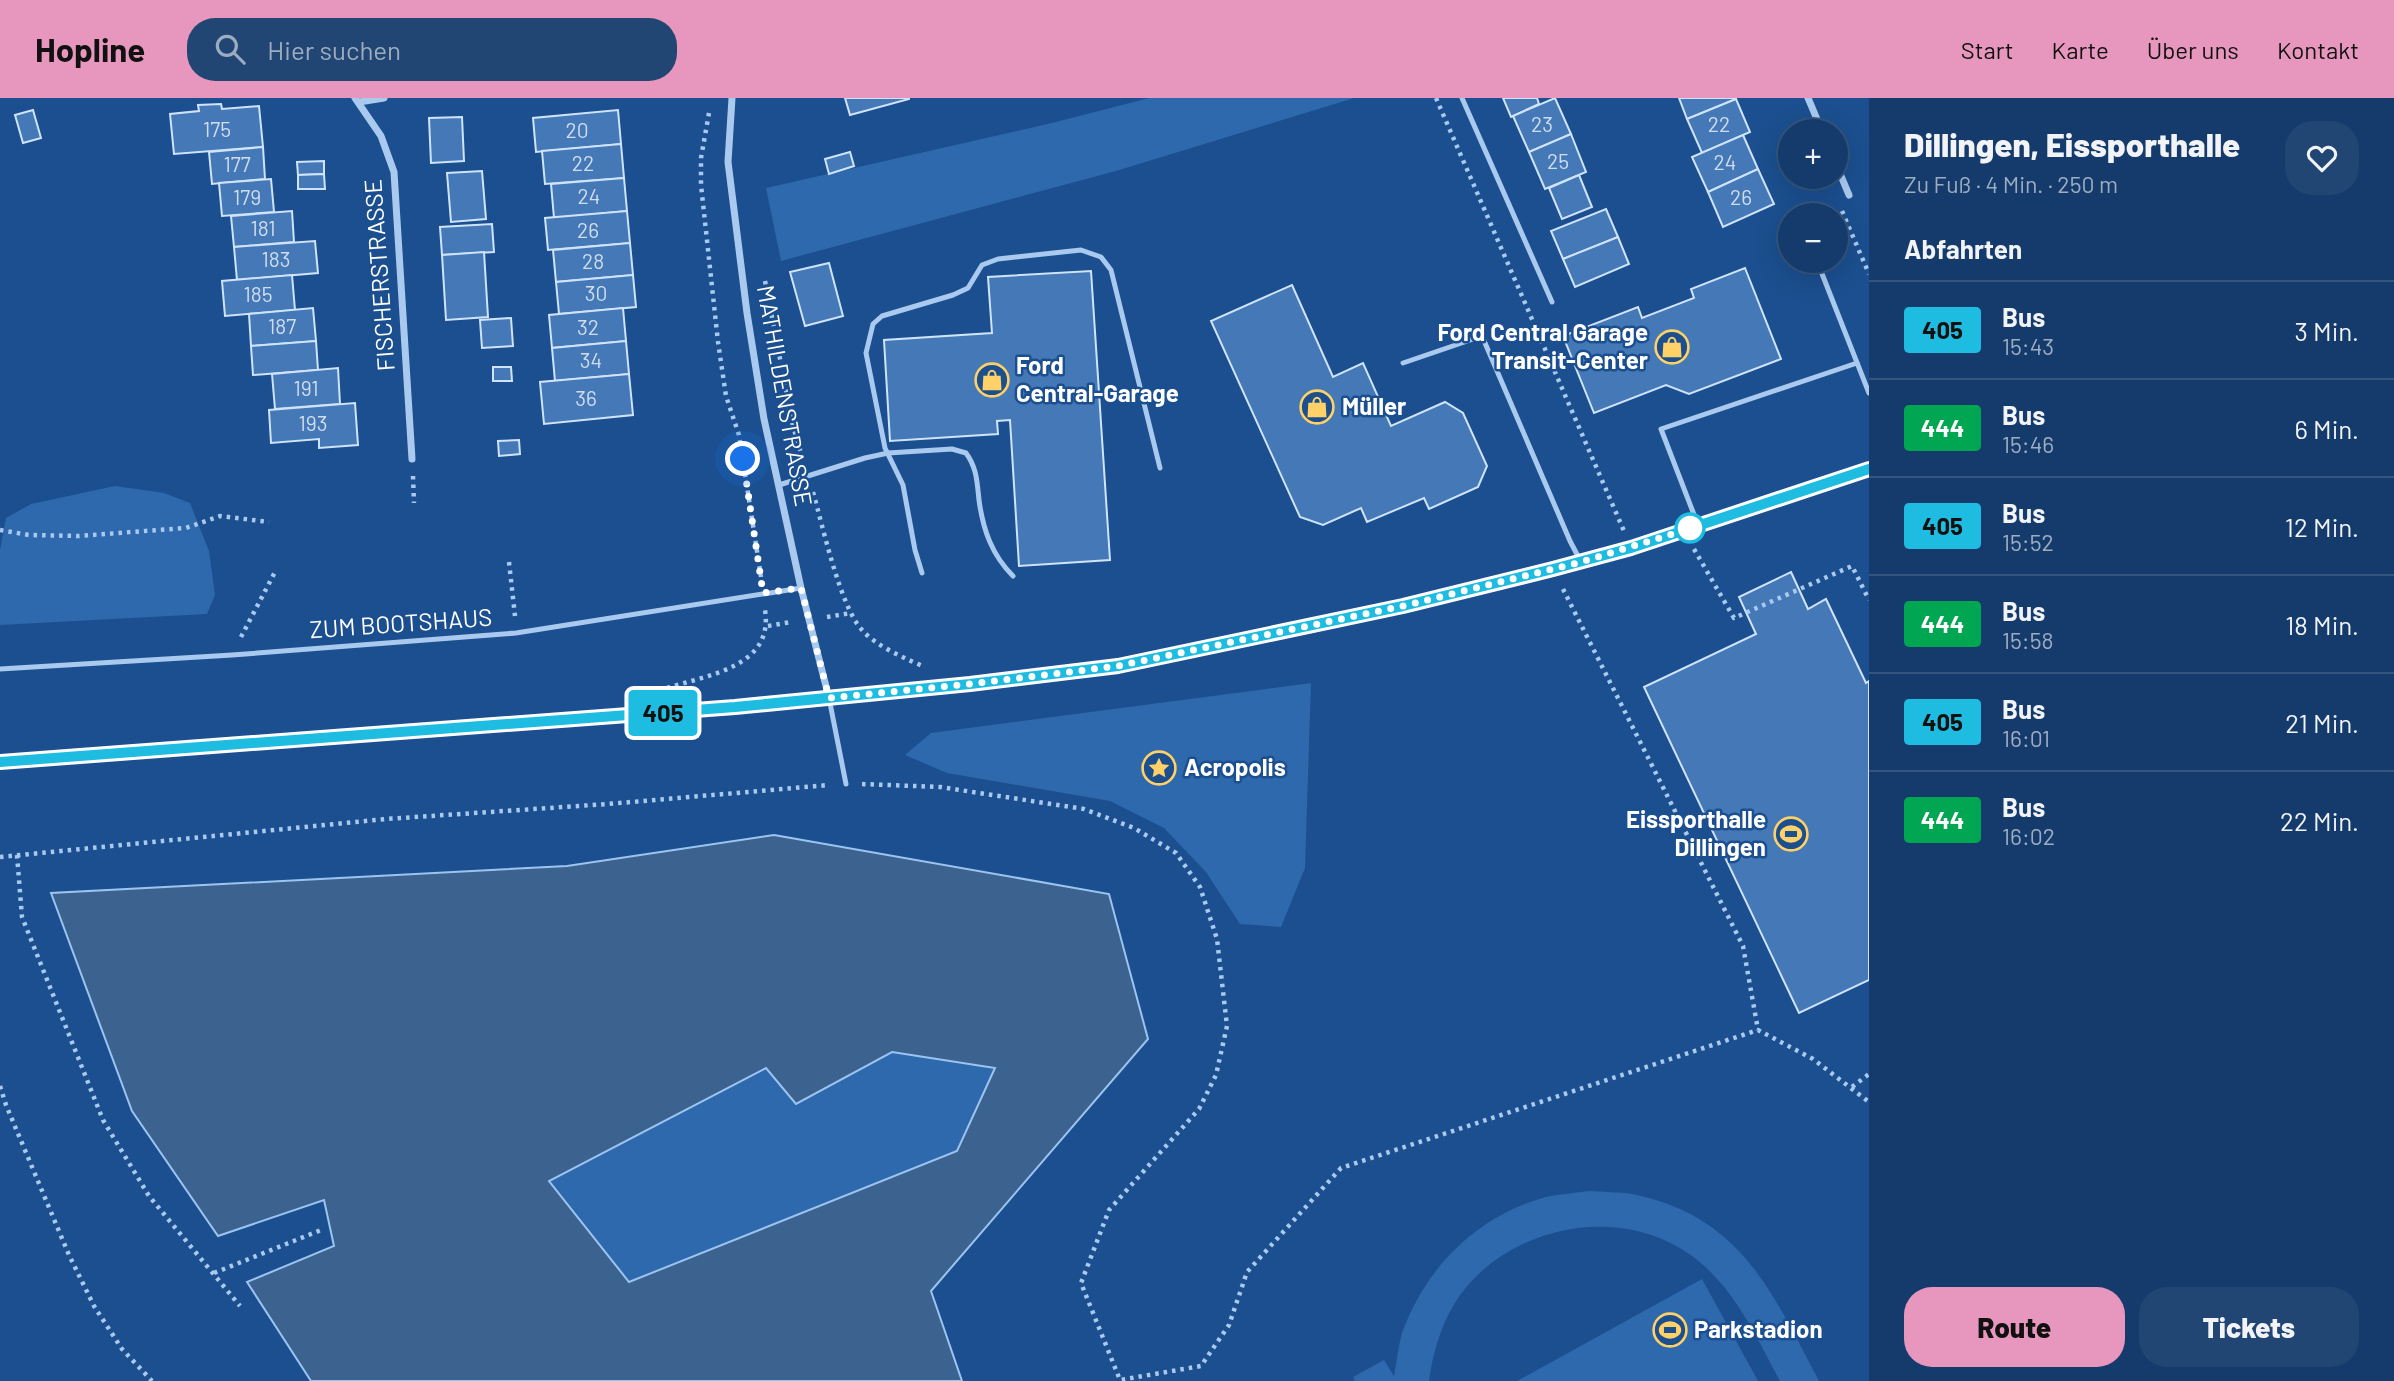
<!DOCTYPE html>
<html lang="de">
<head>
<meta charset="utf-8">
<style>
	body { margin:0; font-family:Barlow,sans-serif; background:#214673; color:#f1f3f6; height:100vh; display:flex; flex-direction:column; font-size:26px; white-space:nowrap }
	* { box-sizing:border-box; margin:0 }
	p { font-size:23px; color:#9dadc1 }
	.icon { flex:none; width:38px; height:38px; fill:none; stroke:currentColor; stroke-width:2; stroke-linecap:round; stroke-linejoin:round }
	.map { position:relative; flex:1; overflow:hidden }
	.side { display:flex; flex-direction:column; background:#143b6b; width:525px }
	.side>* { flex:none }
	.badge { padding:0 14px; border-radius:5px; font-size:24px; line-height:46px }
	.tools { position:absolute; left:1778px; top:21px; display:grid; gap:14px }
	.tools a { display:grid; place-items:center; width:70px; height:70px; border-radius:50%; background:#143b6b; box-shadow:0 7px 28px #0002,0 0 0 2px #33557e; font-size:35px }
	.you { position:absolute; width:35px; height:35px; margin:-18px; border:5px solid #fff; border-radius:50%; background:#1a73e8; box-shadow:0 0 0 10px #1a73e833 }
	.map>.badge { position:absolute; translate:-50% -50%; box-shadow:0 0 0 4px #fff }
	h2 { padding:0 35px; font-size:26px; line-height:63px }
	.round { display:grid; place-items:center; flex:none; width:74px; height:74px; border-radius:28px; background:#214673 }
	.headline { display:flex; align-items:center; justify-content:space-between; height:119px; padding:0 35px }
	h1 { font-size:33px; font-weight:800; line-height:52px }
	.button { display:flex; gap:14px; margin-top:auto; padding:14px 35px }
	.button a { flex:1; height:80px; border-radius:28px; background:#e797bd; color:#111; font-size:28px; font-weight:800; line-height:80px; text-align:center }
	.button a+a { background:#214673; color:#f1f3f6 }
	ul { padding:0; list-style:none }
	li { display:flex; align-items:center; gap:21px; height:98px; padding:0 35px; border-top:2px solid #33557e }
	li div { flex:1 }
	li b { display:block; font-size:26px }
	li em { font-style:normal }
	li .badge { min-width:77px; font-weight:700; text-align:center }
	header { display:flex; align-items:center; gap:42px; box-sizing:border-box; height:98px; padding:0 35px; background:#e797bd; color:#111 }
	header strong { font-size:33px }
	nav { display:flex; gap:38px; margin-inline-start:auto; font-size:24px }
	.search { width:490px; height:63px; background:#214673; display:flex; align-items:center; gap:18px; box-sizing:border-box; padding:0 24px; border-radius:28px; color:#9dadc1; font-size:26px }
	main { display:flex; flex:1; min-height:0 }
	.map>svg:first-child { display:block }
	.green { fill:#2e69ad }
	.water { fill:#3c6290; stroke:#9cc4f0; stroke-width:2; fill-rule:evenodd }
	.building { fill:#4478b7; stroke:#cfe3fa; stroke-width:2 }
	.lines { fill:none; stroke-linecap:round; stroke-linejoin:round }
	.path { stroke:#a9c9ee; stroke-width:4.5; stroke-dasharray:3.5 5; stroke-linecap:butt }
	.service { stroke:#a9c9ee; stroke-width:5 }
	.minor { stroke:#a9c9ee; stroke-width:7 }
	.tertiary { stroke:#a9c9ee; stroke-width:12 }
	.line-casing { stroke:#fff; stroke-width:16 }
	.line { stroke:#1fbce1; stroke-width:10 }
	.walk { stroke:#fff; stroke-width:7; stroke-dasharray:0 12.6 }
	.stop-dot { fill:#fff; stroke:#1fbce1; stroke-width:3.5 }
	.labels { text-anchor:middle; stroke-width:5; stroke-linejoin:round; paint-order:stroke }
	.number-label { font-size:21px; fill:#d0dded }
	.street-label { font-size:24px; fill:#fff; stroke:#1b4f8f }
	.poi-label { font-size:24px; font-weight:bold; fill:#fff; stroke:#1b4f8f; text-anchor:start }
</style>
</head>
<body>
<header>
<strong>Hopline</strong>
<div class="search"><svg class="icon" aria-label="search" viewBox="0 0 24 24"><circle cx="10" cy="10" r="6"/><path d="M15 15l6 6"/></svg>Hier suchen</div>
<nav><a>Start</a><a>Karte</a><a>Über uns</a><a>Kontakt</a></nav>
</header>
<main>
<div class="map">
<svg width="1869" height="1283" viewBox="0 0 1869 1283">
	<rect width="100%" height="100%" fill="#1b4f8f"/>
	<g class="green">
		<path d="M 1149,0 L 1354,0 L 1116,73 L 781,163 L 766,90 L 1052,25 Z"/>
		<path d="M 115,388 L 164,395 L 190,405 L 209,453 L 215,497 L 207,516 L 0,527 L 0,452 L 6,420 L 31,406 Z"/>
		<path d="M 1311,585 L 1305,770 L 1281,829 L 1240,826 L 1206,774 L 1164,730 L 1110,703 L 947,675 L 905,657 L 931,635 Z"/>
		<path d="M 892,953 L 996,970 L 957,1053 L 628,1184 L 548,1083 L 766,969 L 796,1006 Z"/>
		<path d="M 1589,1093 C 1603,1094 1619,1094 1632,1096 C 1742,1118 1772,1195 1819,1283 L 1780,1283 C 1755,1237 1735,1190 1692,1158 C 1624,1108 1523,1125 1469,1186 C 1445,1213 1434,1248 1429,1283 L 1355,1283 L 1353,1279 L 1384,1262 L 1394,1278 C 1397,1264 1398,1249 1402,1235 C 1426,1169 1477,1118 1546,1099 C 1560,1096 1575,1095 1589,1093 Z"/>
		<path d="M 1702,1181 L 1758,1283 L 1517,1283 Z"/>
	</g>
	<path class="water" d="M 774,737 L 1109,796 L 1148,941 L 931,1193 L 962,1283 L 311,1283 L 247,1184 L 334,1148 L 324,1102 L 218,1138 L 132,1013 L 51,795 L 567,768 ZM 892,954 L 995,970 L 957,1053 L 629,1184 L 549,1083 L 766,970 L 796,1006 Z"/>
	<g class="building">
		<path d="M 845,0 L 909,0 L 909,1 L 850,17 Z"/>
		<path d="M 1503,0 L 1537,0 L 1539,6 L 1511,19 Z"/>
		<path d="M 1555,0 L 1571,36 L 1529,54 L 1513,18 Z"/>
		<path d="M 1679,0 L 1736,0 L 1736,1 L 1687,21 Z"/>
		<path d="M 1736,1 L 1750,34 L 1702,55 L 1687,21 Z"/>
		<path d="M 221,6 L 222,11 L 259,8 L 263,49 L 174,56 L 170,16 L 199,13 L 198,7 Z"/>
		<path d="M 33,12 L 41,40 L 23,45 L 15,17 Z"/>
		<path d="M 618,12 L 621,46 L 536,54 L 533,20 Z"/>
		<path d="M 462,19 L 464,63 L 431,65 L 429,20 Z"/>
		<path d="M 1571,36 L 1586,74 L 1545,91 L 1529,54 Z"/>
		<path d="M 1743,37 L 1758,71 L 1708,94 L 1692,59 Z"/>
		<path d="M 621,46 L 624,80 L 545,86 L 542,53 Z"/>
		<path d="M 263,49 L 265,81 L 212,86 L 209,54 Z"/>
		<path d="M 850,54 L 854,68 L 829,76 L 825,61 Z"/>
		<path d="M 324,63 L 324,76 L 298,77 L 297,64 Z"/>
		<path d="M 1758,71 L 1774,106 L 1723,129 L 1708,94 Z"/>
		<path d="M 482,73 L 486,121 L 451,124 L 447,75 Z"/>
		<path d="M 324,76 L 325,91 L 298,91 L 298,77 Z"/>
		<path d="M 1579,77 L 1592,109 L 1562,121 L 1549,90 Z"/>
		<path d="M 624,80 L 627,113 L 554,120 L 551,86 Z"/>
		<path d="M 271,81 L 274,114 L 222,118 L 219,85 Z"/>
		<path d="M 1606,111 L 1618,139 L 1563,161 L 1551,133 Z"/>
		<path d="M 292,113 L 294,144 L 234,149 L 231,118 Z"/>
		<path d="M 627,113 L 630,145 L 548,152 L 545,120 Z"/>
		<path d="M 492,126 L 494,154 L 442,157 L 440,129 Z"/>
		<path d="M 1618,139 L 1629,166 L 1575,189 L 1563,161 Z"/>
		<path d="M 315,143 L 318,175 L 237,182 L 234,149 Z"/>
		<path d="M 630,145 L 633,177 L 556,184 L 553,152 Z"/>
		<path d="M 484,154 L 488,219 L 446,222 L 442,157 Z"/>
		<path d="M 829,165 L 843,218 L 805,228 L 790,174 Z"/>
		<path d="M 1745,170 L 1781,261 L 1689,296 L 1666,287 L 1594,315 L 1563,238 L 1638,209 L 1642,220 L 1694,200 L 1691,191 Z"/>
		<path d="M 1091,173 L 1110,462 L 1019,468 L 1010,322 L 997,323 L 998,336 L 890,343 L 884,242 L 992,235 L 988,179 Z"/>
		<path d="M 292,177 L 295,212 L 225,218 L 222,183 Z"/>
		<path d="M 633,177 L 636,209 L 559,216 L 556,184 Z"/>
		<path d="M 1292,187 L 1333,279 L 1363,265 L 1391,328 L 1445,304 L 1463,315 L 1487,368 L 1478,389 L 1429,411 L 1424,400 L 1367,424 L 1361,410 L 1323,427 L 1300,419 L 1211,223 Z"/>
		<path d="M 313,210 L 316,243 L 251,248 L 249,216 Z"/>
		<path d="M 623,210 L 626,243 L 552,250 L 549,217 Z"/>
		<path d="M 511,220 L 513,248 L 482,250 L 480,222 Z"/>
		<path d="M 316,243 L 318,272 L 253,277 L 251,248 Z"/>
		<path d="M 626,243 L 629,276 L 555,283 L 552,250 Z"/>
		<path d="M 493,269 L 511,269 L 512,283 L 493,283 Z"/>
		<path d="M 338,270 L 340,306 L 275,311 L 272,276 Z"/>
		<path d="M 629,276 L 633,317 L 544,326 L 540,284 Z"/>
		<path d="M 355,305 L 358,347 L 319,350 L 319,341 L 271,345 L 269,312 Z"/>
		<path d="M 519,342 L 520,356 L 499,358 L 498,343 Z"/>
		<path d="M 1791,474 L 1808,511 L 1826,501 L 1866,585 L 1869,583 L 1869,882 L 1799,915 L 1644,589 L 1756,536 L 1739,499 Z"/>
	</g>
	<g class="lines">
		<g class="path">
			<path d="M 1436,0 L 1624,433"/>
			<path d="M 709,15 L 701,60 L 701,87 L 718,244 L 726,298 L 739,337 L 761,479"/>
			<path d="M 1842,113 L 1869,176"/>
			<path d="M 765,183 L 793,328 L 803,362"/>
			<path d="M 413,378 L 414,405"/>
			<path d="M 813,394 C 823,429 840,508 862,532 C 875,547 905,561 923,568"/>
			<path d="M 0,432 L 29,437 L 78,438 L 186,430 L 220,418 L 269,424"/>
			<path d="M 1694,451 L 1734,520 L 1852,468 L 1869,502"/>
			<path d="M 509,464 L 515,518"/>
			<path d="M 1563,491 L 1743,848 L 1758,932"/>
			<path d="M 827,519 L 851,515"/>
			<path d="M 768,528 L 791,524"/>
			<path d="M 241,539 L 275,474"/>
			<path d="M 667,590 C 708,577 774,569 765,512"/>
			<path d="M 862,686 L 940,689 L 1084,711 L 1134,730 L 1176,755 L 1200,789 L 1217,841 L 1227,928 L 1216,977 L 1199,1011 L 1109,1112 L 1081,1185 L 1120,1282 L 1201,1268 L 1229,1227 L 1247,1174 L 1341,1070 L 1758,932 L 1813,961 L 1869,1004"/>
			<path d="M 17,757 L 22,819 L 103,1022 L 149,1098 L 240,1208"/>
			<path d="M 0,759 L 386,721 L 608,706 L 829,687"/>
			<path d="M 0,988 L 6,1007 L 69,1157 L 94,1208 L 122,1251 L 152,1283"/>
			<path d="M 1852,989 L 1869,976"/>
			<path d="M 214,1175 L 321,1132"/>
		</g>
		<g class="service">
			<path d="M 1462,0 L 1552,204"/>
			<path d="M 1817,163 L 1869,295"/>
			<path d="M 1403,265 L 1482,238 L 1570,443 L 1581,464"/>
			<path d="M 779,387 L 865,360 L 888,355 L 952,351 L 966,355 C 977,370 977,384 979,402 C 983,432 992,457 1013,478"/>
			<path d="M 1698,427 L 1661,331 L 1857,265"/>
			<path d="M 922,475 L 915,452 L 903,387 L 885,350 L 866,255 L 873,226 L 882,218 L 953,197 L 968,190 L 982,167 L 998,161 L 1081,152 L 1101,159 L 1111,172 L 1160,370"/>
			<path d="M 0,571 L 232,557 L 516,535 L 801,490"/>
			<path d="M 829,600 L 846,686"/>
		</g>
		<g class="minor">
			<path d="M 355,0 L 381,38 L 394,74 L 412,361"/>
			<path d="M 732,0 L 728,64 L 747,215 L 764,321 L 801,490 L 829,600"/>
			<path d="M 1808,0 L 1822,33"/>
			<path d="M 359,4 L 384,0"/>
			<path d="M 1836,66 L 1849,97"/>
		</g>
		<path class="tertiary" d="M 0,664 L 735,609 L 969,586 L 1118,568 L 1403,507 L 1553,471 L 1631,450 L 1869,371"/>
	</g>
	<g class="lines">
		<defs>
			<path id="line" d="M 0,664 L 735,609 L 970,586 L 1118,568 L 1403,508 L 1553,471 L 1631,450 L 1869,371"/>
		</defs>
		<use href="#line" class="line-casing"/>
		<use href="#line" class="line"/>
		<path class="walk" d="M 743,361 L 763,495 L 801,490 L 829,600 L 970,586 L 1118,568 L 1403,508 L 1581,464 L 1692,430 L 1690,430"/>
	</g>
	<defs>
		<symbol id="shop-ring" viewBox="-11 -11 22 22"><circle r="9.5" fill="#1b4f8f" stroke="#ffd166" stroke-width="1.5"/><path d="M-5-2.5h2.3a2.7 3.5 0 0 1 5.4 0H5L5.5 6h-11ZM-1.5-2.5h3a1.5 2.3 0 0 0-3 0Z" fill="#ffd166"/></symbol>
		<symbol id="sight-ring" viewBox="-11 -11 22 22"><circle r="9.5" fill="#1b4f8f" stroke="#ffd166" stroke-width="1.5"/><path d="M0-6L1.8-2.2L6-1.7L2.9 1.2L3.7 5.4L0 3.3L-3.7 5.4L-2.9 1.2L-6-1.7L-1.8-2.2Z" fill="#ffd166"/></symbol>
		<symbol id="stadium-ring" viewBox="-11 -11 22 22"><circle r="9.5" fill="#1b4f8f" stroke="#ffd166" stroke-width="1.5"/><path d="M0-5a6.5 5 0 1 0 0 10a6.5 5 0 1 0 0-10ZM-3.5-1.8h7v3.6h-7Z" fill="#ffd166"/></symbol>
	</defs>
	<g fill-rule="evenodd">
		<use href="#shop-ring" x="1653" y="230" width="38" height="38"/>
		<use href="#shop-ring" x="973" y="263" width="38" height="38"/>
		<use href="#shop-ring" x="1298" y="290" width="38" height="38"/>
		<use href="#sight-ring" x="1140" y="651" width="38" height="38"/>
		<use href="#stadium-ring" x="1772" y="717" width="38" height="38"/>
		<use href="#stadium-ring" x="1651" y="1213" width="38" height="38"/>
	</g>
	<circle class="stop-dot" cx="1690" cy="430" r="14"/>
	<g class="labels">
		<g class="number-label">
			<text x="1542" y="34">23</text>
			<text x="1719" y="34">22</text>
			<text x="217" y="39">175</text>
			<text x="577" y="40">20</text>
			<text x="1558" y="71">25</text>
			<text x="1725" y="72">24</text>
			<text x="583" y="73">22</text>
			<text x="237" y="74">177</text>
			<text x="589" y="106">24</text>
			<text x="247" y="107">179</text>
			<text x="1741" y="107">26</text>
			<text x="263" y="138">181</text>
			<text x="588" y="140">26</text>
			<text x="276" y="169">183</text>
			<text x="593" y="171">28</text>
			<text x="596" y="203">30</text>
			<text x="258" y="204">185</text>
			<text x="282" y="236">187</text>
			<text x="588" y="237">32</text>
			<text x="591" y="270">34</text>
			<text x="306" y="298">191</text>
			<text x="586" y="308">36</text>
			<text x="313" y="333">193</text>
		</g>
		<g class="street-label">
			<text transform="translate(380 177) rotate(-94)" y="8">FISCHERSTRASSE</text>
			<text transform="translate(784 298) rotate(80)" y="8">MATHILDENSTRASSE</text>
			<text transform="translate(401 526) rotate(-4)" y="8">ZUM BOOTSHAUS</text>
		</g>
		<g class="poi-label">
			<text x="1648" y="243" text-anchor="end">Ford Central Garage<tspan x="1648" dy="28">Transit-Center</tspan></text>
			<text x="1016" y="276">Ford<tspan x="1016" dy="28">Central-Garage</tspan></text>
			<text x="1342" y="317">Müller</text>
			<text x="1184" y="678">Acropolis</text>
			<text x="1766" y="730" text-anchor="end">Eissporthalle<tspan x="1766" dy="28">Dillingen</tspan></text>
			<text x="1694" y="1240">Parkstadion</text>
		</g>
	</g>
</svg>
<div class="tools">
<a>+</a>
<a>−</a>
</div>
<div class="you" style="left:743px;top:361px"></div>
<b class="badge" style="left:663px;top:615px;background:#1fbce1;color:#111">405</b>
</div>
<section class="side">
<div class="headline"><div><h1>Dillingen, Eissporthalle</h1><p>Zu Fuß · 4 Min. · 250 m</p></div><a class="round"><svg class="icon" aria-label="heart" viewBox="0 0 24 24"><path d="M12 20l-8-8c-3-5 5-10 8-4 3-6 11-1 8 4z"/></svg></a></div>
<h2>Abfahrten</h2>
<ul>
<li><span class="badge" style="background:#1fbce1;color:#111">405</span><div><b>Bus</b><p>15:43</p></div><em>3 Min.</em></li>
<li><span class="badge" style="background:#00a651;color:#fff">444</span><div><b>Bus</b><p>15:46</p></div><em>6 Min.</em></li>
<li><span class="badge" style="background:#1fbce1;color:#111">405</span><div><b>Bus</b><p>15:52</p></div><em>12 Min.</em></li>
<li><span class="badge" style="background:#00a651;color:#fff">444</span><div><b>Bus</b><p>15:58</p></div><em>18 Min.</em></li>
<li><span class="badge" style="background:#1fbce1;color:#111">405</span><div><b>Bus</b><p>16:01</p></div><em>21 Min.</em></li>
<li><span class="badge" style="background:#00a651;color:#fff">444</span><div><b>Bus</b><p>16:02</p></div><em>22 Min.</em></li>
</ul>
<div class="button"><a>Route</a><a>Tickets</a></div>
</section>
</main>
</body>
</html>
